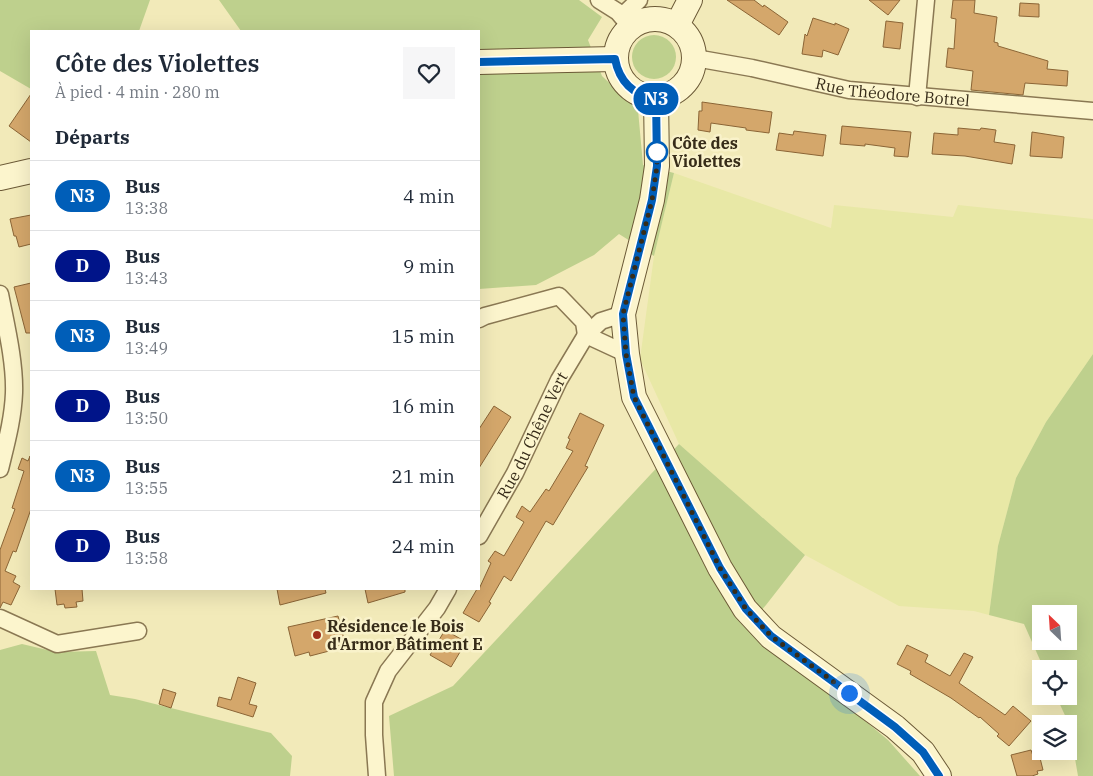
<!DOCTYPE html>
<html lang="fr">
<head>
<meta charset="utf-8">
<style>
	body { margin:0; font-family:"IBM Plex Serif",serif; background:#f6f6f7; color:#1f2937; height:100vh; display:flex; flex-direction:column; font-size:19px; white-space:nowrap }
	* { box-sizing:border-box; margin:0 }
	p { font-size:16px; color:#747a83 }
	.icon { flex:none; width:28px; height:28px; fill:none; stroke:currentColor; stroke-width:2; stroke-linecap:round; stroke-linejoin:round }
	.map { position:relative; flex:1; overflow:hidden }
	.side { position:absolute; left:30px; top:30px; width:450px; height:560px; display:flex; flex-direction:column; background:#fff; border-radius:0px; box-shadow:0 5px 20px #0002 }
	.side>* { flex:none }
	.badge { padding:0 10px; border-radius:16px; font-size:18px; line-height:32px }
	.needle { width:32px; rotate:335deg }
	.fabs { position:absolute; left:1032px; top:605px; display:grid; gap:10px }
	.fabs a { display:grid; place-items:center; width:45px; height:45px; border-radius:0px; background:#fff; box-shadow:0 5px 20px #0002; font-size:25px }
	.you { position:absolute; width:25px; height:25px; margin:-12px; border:4px solid #fff; border-radius:50%; background:#1a73e8; box-shadow:0 0 0 8px #1a73e833 }
	.map>.badge { position:absolute; translate:-50% -50%; box-shadow:0 0 0 2px #fff }
	h2 { padding:0 25px; font-size:19px; line-height:45px }
	.round { display:grid; place-items:center; flex:none; width:52px; height:52px; border-radius:0px; background:#f6f6f7 }
	.head { display:flex; align-items:center; justify-content:space-between; height:85px; padding:0 25px }
	h1 { font-size:24px; font-weight:600; line-height:38px }
	ul { padding:0; list-style:none }
	li { display:flex; align-items:center; gap:15px; height:70px; padding:0 25px; border-top:1px solid #e0e1e3 }
	li div { flex:1 }
	li b { display:block; font-size:19px }
	li em { font-style:normal }
	li .badge { min-width:55px; font-weight:700; text-align:center }
	.map>svg:first-child { display:block }
	.farmland { fill:#e8e8a6 }
	.green { fill:#bed08d; fill-rule:evenodd }
	.building { fill:#d4a76b; stroke:#8b6536 }
	.lines { fill:none; stroke-linecap:round; stroke-linejoin:round }
	.street-casing { stroke:#8a7853; stroke-width:19 }
	.secondary-casing { stroke:#6b5936; stroke-width:26 }
	.street { stroke:#fcf5cd; stroke-width:16 }
	.secondary { stroke:#fcf5cd; stroke-width:24 }
	.line-casing { stroke:#fff; stroke-width:11 }
	.line { stroke:#005eb8; stroke-width:8 }
	.walk { stroke:#372c19; stroke-width:5; stroke-dasharray:0 9 }
	.stop-dot { fill:#fff; stroke:#005eb8; stroke-width:2.5 }
	.poi-dot { fill:#9e301d; stroke:#f9f2ca; stroke-width:2 }
	.labels { text-anchor:middle; stroke-width:5; stroke-linejoin:round; paint-order:stroke }
	.street-label { font-size:16px; fill:#372c19; stroke:#f9f2ca }
	.stop-label { font-size:16px; font-weight:bold; fill:#372c19; stroke:#f9f2ca; text-anchor:start }
	.poi-label { font-size:16px; font-weight:bold; fill:#372c19; stroke:#f9f2ca; text-anchor:start }
</style>
</head>
<body>
<div class="map">
<svg width="1093" height="776" viewBox="0 0 1093 776">
	<rect width="100%" height="100%" fill="#f2eab9"/>
	<path class="farmland" d="M 674,173 L 831,228 L 834,205 L 953,217 L 958,205 L 1093,219 L 1093,354 L 1046,422 L 1016,478 L 998,546 L 989,615 L 974,611 L 899,606 L 805,555 L 679,444 L 640,359 L 654,256 Z"/>
	<g class="green">
		<path d="M 0,0 L 150,0 L 139,31 L 31,31 L 31,89 L 0,71 Z"/>
		<path d="M 219,0 L 579,0 L 602,17 L 588,40 L 602,76 L 638,110 L 643,165 L 674,173 L 654,256 L 619,234 L 594,255 L 536,285 L 479,289 L 479,31 L 241,31 Z"/>
		<circle cx="654" cy="57" r="22"/>
		<path d="M 1093,354 L 1093,776 L 1078,776 L 1069,724 L 1056,696 L 1069,696 L 1069,669 L 1044,669 L 1024,624 L 989,615 L 998,546 L 1016,478 L 1046,422 ZM 1041,614 L 1069,614 L 1069,641 L 1041,641 Z"/>
		<path d="M 679,444 L 805,555 L 766,605 L 747,626 L 817,681 L 888,740 L 920,776 L 394,776 L 389,716 L 453,686 Z"/>
		<path d="M 22,644 L 56,652 L 96,651 L 110,695 L 135,699 L 271,733 L 292,756 L 290,776 L 0,776 L 0,650 Z"/>
	</g>
	<g class="building">
		<path d="M 727,0 L 754,0 L 763,7 L 764,5 L 788,22 L 779,35 Z"/>
		<path d="M 869,0 L 900,0 L 888,15 Z"/>
		<path d="M 953,0 L 975,0 L 974,13 L 997,17 L 994,42 L 998,43 L 998,46 L 1048,61 L 1047,69 L 1068,71 L 1067,86 L 1025,83 L 1023,95 L 971,90 L 973,71 L 946,67 L 948,48 L 954,49 L 956,19 L 951,18 Z"/>
		<path d="M 1020,3 L 1039,4 L 1039,17 L 1019,16 Z"/>
		<path d="M 813,18 L 835,25 L 835,23 L 849,29 L 838,55 L 823,50 L 822,57 L 802,54 L 805,34 L 807,36 Z"/>
		<path d="M 886,21 L 903,23 L 900,49 L 883,47 Z"/>
		<path d="M 31,94 L 31,142 L 9,126 Z"/>
		<path d="M 702,102 L 772,112 L 769,133 L 746,130 L 746,128 L 711,123 L 710,132 L 698,130 L 699,111 L 702,111 Z"/>
		<path d="M 842,126 L 911,132 L 908,157 L 894,156 L 895,148 L 865,144 L 865,146 L 840,144 Z"/>
		<path d="M 958,128 L 980,130 L 981,128 L 996,130 L 994,142 L 1015,145 L 1012,164 L 965,156 L 932,154 L 934,133 L 958,135 Z"/>
		<path d="M 794,131 L 826,135 L 823,156 L 776,150 L 779,133 L 793,135 Z"/>
		<path d="M 1032,132 L 1064,137 L 1062,158 L 1030,156 Z"/>
		<path d="M 31,215 L 31,244 L 19,247 L 16,236 L 14,236 L 10,219 Z"/>
		<path d="M 31,283 L 31,333 L 26,333 L 14,287 Z"/>
		<path d="M 494,406 L 511,417 L 479,468 L 479,429 Z"/>
		<path d="M 580,413 L 604,425 L 585,466 L 588,467 L 553,525 L 546,521 L 511,581 L 504,576 L 489,602 L 491,603 L 479,622 L 463,613 L 477,589 L 479,589 L 491,563 L 488,561 L 495,551 L 504,556 L 524,522 L 516,517 L 522,506 L 530,512 L 546,489 L 549,491 L 573,451 L 566,448 L 570,439 L 568,438 Z"/>
		<path d="M 30,456 L 31,509 L 16,552 L 13,551 L 5,571 L 16,576 L 13,582 L 20,586 L 11,605 L 3,602 L 0,608 L 0,550 L 15,509 L 12,508 L 24,471 L 18,469 L 22,458 L 28,461 Z"/>
		<path d="M 55,589 L 82,589 L 83,601 L 76,602 L 77,607 L 65,608 L 64,604 L 57,605 Z"/>
		<path d="M 277,589 L 325,589 L 326,593 L 280,605 Z"/>
		<path d="M 365,589 L 405,589 L 405,592 L 368,603 Z"/>
		<path d="M 338,616 L 345,643 L 332,647 L 333,650 L 310,656 L 309,652 L 295,656 L 288,627 Z"/>
		<path d="M 445,630 L 466,642 L 451,667 L 430,655 Z"/>
		<path d="M 907,645 L 928,655 L 925,662 L 950,676 L 964,653 L 973,657 L 959,683 L 1005,715 L 1013,706 L 1031,721 L 1009,746 L 997,736 L 999,734 L 980,717 L 979,718 L 951,698 L 910,674 L 911,671 L 897,664 Z"/>
		<path d="M 238,677 L 256,683 L 249,704 L 257,706 L 253,717 L 217,706 L 219,697 L 231,700 Z"/>
		<path d="M 163,689 L 176,693 L 171,708 L 159,704 Z"/>
		<path d="M 1031,750 L 1033,756 L 1039,754 L 1043,770 L 1037,771 L 1038,774 L 1032,776 L 1017,776 L 1011,755 Z"/>
	</g>
	<g class="lines">
		<defs>
			<g id="street">
				<path d="M 599,0 L 618,12 L 630,26"/>
				<path d="M 622,16 L 639,0"/>
				<path id="s1" d="M 695,58 L 752,68 L 849,90 L 1093,111"/>
				<path d="M 917,97 L 926,0"/>
				<path d="M 0,294 C 6,325 15,362 14,393 C 13,419 6,444 0,469"/>
				<path d="M 479,319 L 485,316 L 559,296 L 584,322 L 586,335"/>
				<path d="M 586,335 L 627,354"/>
				<path id="s2" d="M 479,536 L 515,473 L 559,380 L 586,335 L 601,321 L 623,314"/>
				<path d="M 0,618 L 57,644 L 138,631"/>
				<path d="M 377,776 L 374,735 L 374,702 L 388,671 L 437,608 L 448,589"/>
			</g>
			<g id="secondary">
				<circle cx="655" cy="58" r="39"/>
				<path d="M 677,25 L 690,0"/>
				<path d="M 479,62 L 615,59"/>
				<path d="M 656,97 L 657,166 L 652,200 L 623,314 L 627,354 L 634,397 L 720,568 L 745,609 L 771,637 L 895,727 L 923,752 L 939,776"/>
				<path d="M 0,178 L 31,171"/>
			</g>
		</defs>
		<use href="#street" class="street-casing"/>
		<use href="#secondary" class="secondary-casing"/>
		<use href="#street" class="street"/>
		<use href="#secondary" class="secondary"/>
	</g>
	<g class="lines">
		<defs>
			<path id="line" d="M 479,62 L 615,59 C 619,80 633,97 656,97 L 657,166 L 652,200 L 623,314 L 626,354 L 634,397 L 720,568 L 746,609 L 771,636 L 895,727 L 923,752 L 939,776"/>
		</defs>
		<use href="#line" class="line-casing"/>
		<use href="#line" class="line"/>
		<path class="walk" d="M 657,152 L 657,148 L 657,166 L 652,200 L 623,314 L 626,354 L 634,397 L 720,568 L 746,609 L 771,636 L 849,693"/>
	</g>
	<circle class="stop-dot" cx="657" cy="152" r="10"/>
	<circle class="poi-dot" cx="317" cy="635" r="5"/>
	<g class="labels">
		<g class="street-label">
			<text dy="6" stroke="none"><textPath href="#s1" startOffset="201">Rue Théodore Botrel</textPath></text>
			<text dy="6" stroke="none"><textPath href="#s2" startOffset="114">Rue du Chêne Vert</textPath></text>
		</g>
		<g class="stop-label">
			<text x="672" y="149">Côte des<tspan x="672" dy="18">Violettes</tspan></text>
		</g>
		<g class="poi-label">
			<text x="327" y="632">Résidence le Bois<tspan x="327" dy="18">d'Armor Bâtiment E</tspan></text>
		</g>
	</g>
</svg>
<div class="fabs">
<a><svg class="needle" viewBox="-14 -14 28 28"><path d="M0-13l5 13h-10z" fill="#e53935"/><path d="M0 13l5-13h-10z" fill="#747a83"/></svg></a>
<a><svg class="icon" aria-label="locate" viewBox="0 0 24 24"><circle cx="12" cy="12" r="6"/><path d="M12 2v4M12 18v4M2 12h4M18 12h4"/></svg></a>
<a><svg class="icon" aria-label="layers" viewBox="0 0 24 24"><path d="M12 4l9 5-9 5-9-5zM3 14l9 5 9-5"/></svg></a>
</div>
<div class="you" style="left:849px;top:693px"></div>
<b class="badge" style="left:656px;top:99px;background:#005eb8;color:#fff">N3</b>
<section class="side">
<div class="head"><div><h1>Côte des Violettes</h1><p>À pied · 4 min · 280 m</p></div><a class="round"><svg class="icon" aria-label="heart" viewBox="0 0 24 24"><path d="M12 20l-8-8c-3-5 5-10 8-4 3-6 11-1 8 4z"/></svg></a></div>
<h2>Départs</h2>
<ul>
<li><span class="badge" style="background:#005eb8;color:#fff">N3</span><div><b>Bus</b><p>13:38</p></div><em>4 min</em></li>
<li><span class="badge" style="background:#001489;color:#fff">D</span><div><b>Bus</b><p>13:43</p></div><em>9 min</em></li>
<li><span class="badge" style="background:#005eb8;color:#fff">N3</span><div><b>Bus</b><p>13:49</p></div><em>15 min</em></li>
<li><span class="badge" style="background:#001489;color:#fff">D</span><div><b>Bus</b><p>13:50</p></div><em>16 min</em></li>
<li><span class="badge" style="background:#005eb8;color:#fff">N3</span><div><b>Bus</b><p>13:55</p></div><em>21 min</em></li>
<li><span class="badge" style="background:#001489;color:#fff">D</span><div><b>Bus</b><p>13:58</p></div><em>24 min</em></li>
</ul>
</section>
</div>
</body>
</html>
